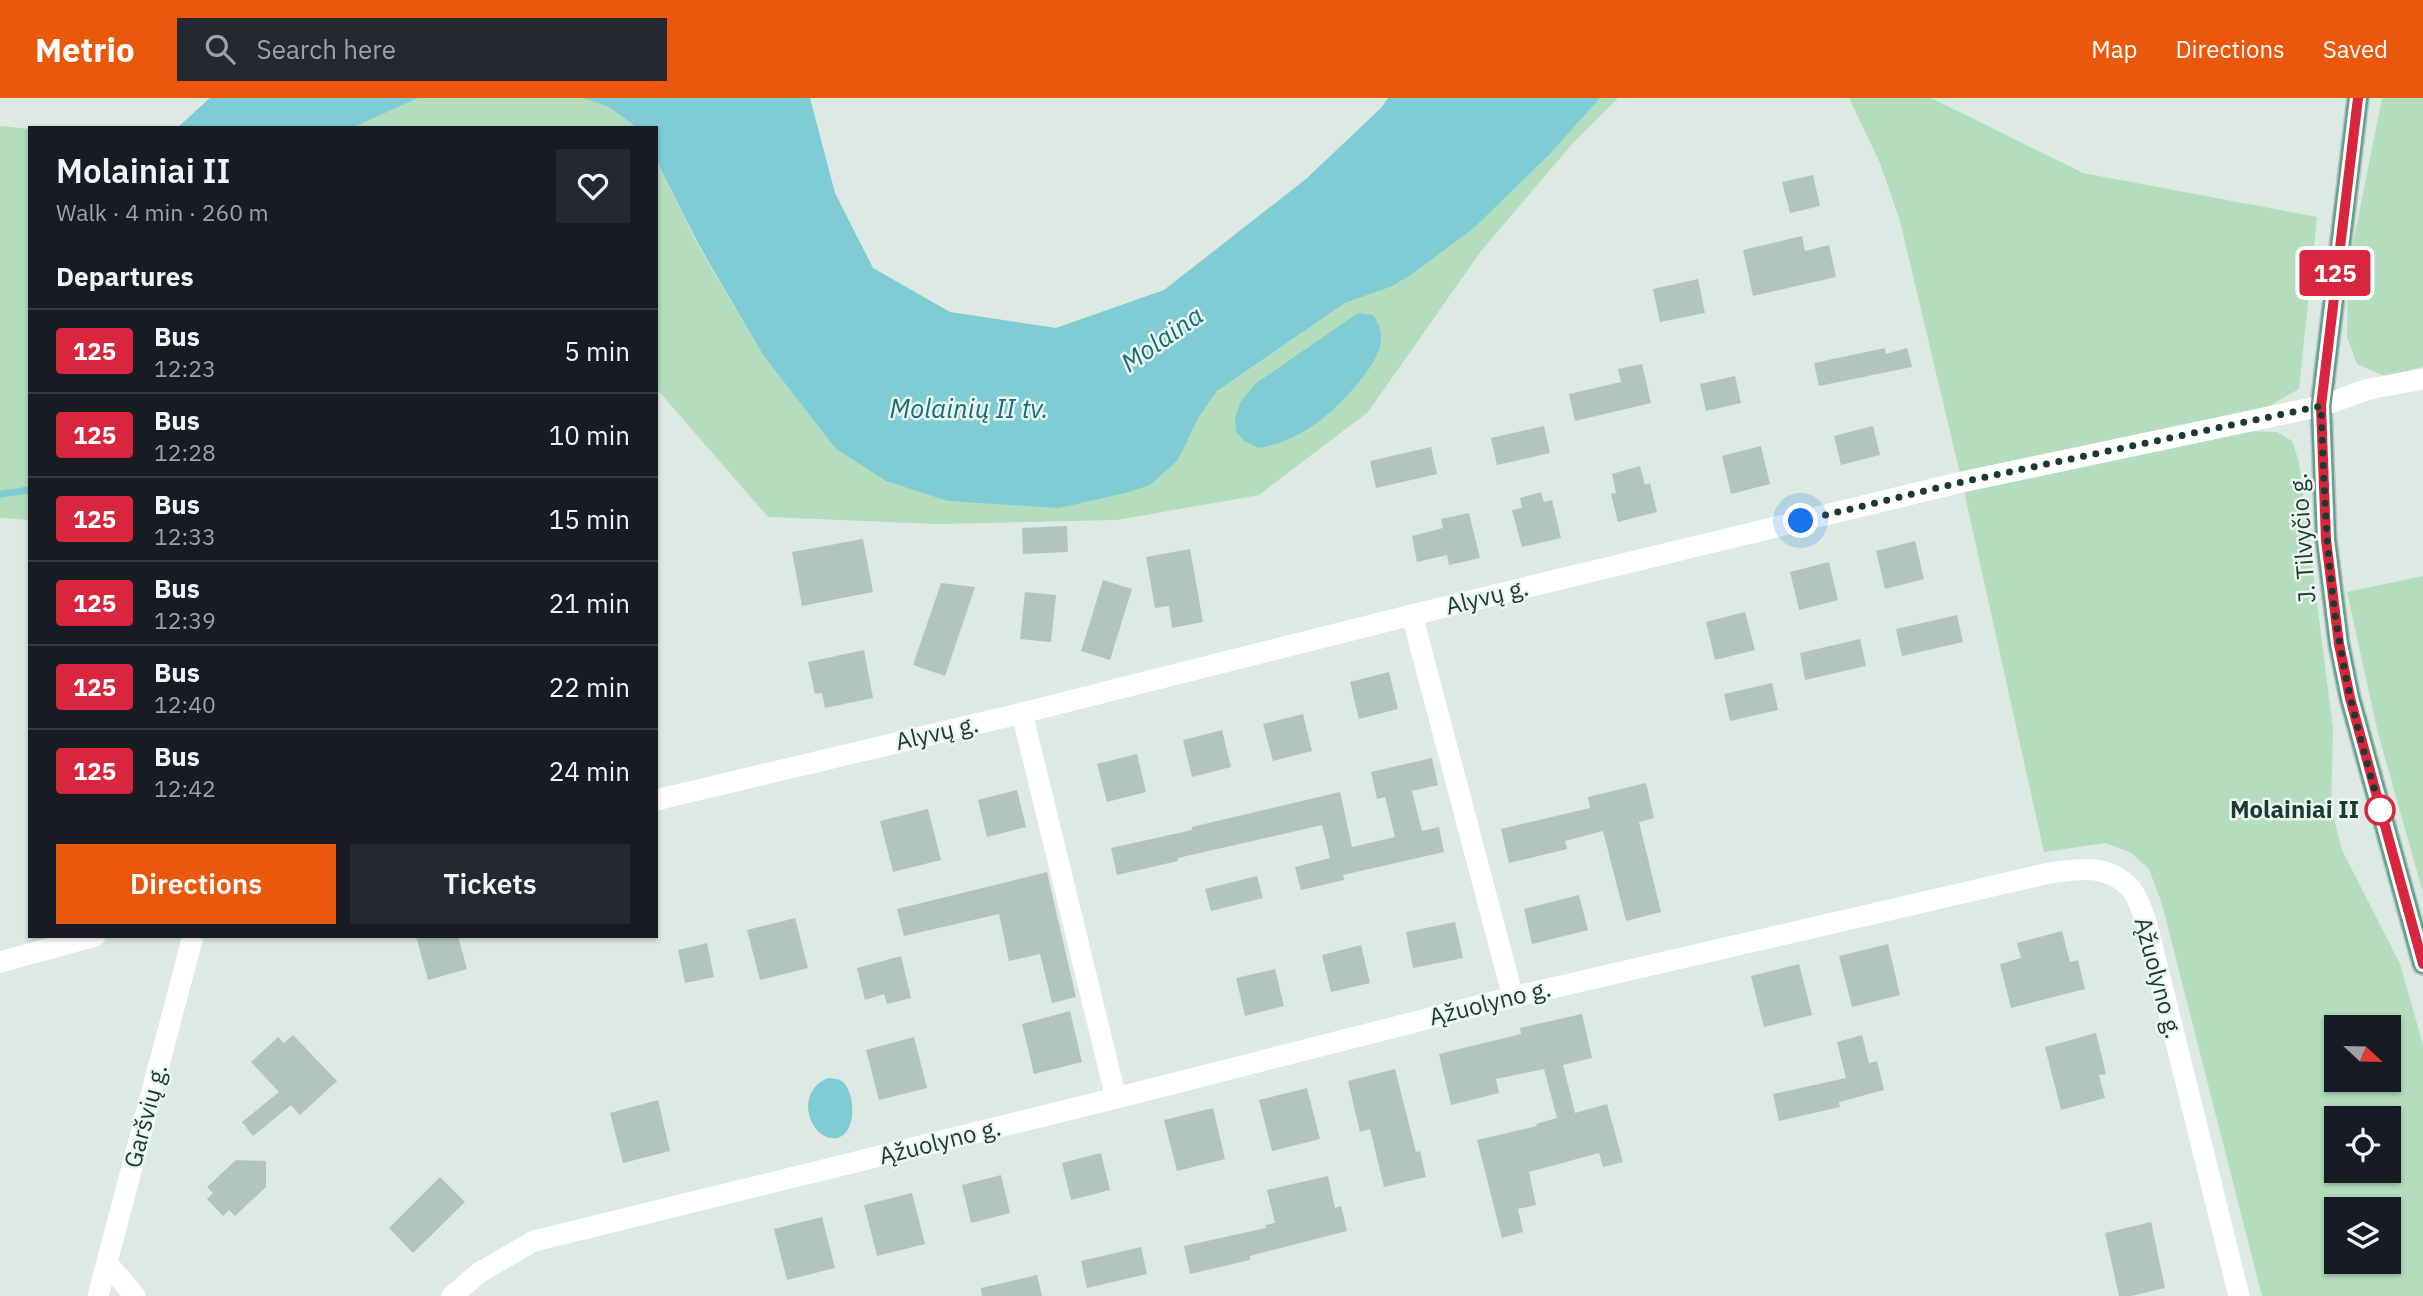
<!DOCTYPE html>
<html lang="en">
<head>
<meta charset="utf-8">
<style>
	body { margin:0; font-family:"IBM Plex Sans",sans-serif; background:#242831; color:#f1f3f6; height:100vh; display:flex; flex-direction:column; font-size:26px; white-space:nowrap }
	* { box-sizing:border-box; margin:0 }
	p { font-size:23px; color:#9ea1a6 }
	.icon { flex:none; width:38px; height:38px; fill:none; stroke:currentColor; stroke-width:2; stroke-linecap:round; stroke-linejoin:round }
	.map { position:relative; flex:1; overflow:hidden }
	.drawer { position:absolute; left:28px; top:28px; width:630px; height:812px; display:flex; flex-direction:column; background:#171b24; border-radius:0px; box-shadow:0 2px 5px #0004 }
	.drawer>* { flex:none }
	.badge { padding:0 14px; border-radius:5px; font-size:24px; line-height:46px }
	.needle { width:46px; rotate:112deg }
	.tools { position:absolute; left:2324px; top:917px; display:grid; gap:14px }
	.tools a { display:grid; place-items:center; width:77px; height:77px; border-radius:0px; background:#171b24; box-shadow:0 2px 5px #0004; font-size:35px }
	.you { position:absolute; width:35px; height:35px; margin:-18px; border:5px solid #fff; border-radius:50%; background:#1a73e8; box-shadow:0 0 0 10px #1a73e833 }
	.map>.badge { position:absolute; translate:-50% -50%; box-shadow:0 0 0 4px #fff }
	h2 { padding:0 28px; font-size:26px; line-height:63px }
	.round { display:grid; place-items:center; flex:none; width:74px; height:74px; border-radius:0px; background:#242831 }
	.overview { display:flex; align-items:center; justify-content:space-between; height:119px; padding:0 28px }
	h1 { font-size:33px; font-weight:600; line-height:52px }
	.action { display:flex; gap:14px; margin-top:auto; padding:14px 28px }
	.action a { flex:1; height:80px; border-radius:0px; background:#ea580c; color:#fff; font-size:28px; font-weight:600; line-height:80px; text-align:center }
	.action a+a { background:#242831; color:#f1f3f6 }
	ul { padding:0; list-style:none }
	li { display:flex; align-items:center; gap:21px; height:84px; padding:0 28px; border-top:2px solid #363941 }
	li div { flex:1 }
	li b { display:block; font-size:26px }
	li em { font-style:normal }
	li .badge { min-width:77px; font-weight:700; text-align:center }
	header { display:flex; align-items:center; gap:42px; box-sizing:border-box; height:98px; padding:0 35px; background:#ea580c; color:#fff }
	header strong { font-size:33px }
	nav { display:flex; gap:38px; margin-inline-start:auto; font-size:24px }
	.search { width:490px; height:63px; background:#242831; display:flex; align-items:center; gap:18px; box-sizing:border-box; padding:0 24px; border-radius:0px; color:#9ea1a6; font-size:26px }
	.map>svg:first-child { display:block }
	.green { fill:#b3ddbc; fill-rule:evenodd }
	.water { fill:#7fccd4 }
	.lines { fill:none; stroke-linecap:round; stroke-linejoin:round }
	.stream { stroke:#7fccd4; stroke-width:7 }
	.building { fill:#b2c5bc }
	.primary-casing { stroke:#bbc4c1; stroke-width:24 }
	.street { stroke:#fff; stroke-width:21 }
	.primary { stroke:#5da38d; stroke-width:21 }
	.line-casing { stroke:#fff; stroke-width:16 }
	.line { stroke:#d7263d; stroke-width:10 }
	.walk { stroke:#1d3a30; stroke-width:7; stroke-dasharray:0 12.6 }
	.stop-dot { fill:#fff; stroke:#d7263d; stroke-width:3.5 }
	.labels { text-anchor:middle; stroke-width:5; stroke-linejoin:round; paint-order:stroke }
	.street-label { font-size:24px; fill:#1d3a30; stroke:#edf7f1 }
	.stop-label { font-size:24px; font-weight:bold; fill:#1d3a30; stroke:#edf7f1; text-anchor:end }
	.water-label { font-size:26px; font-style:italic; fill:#146e79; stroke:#edf7f1 }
</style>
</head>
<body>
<header>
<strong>Metrio</strong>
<div class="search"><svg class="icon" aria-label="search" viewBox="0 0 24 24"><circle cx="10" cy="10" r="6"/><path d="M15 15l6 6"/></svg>Search here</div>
<nav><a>Map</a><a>Directions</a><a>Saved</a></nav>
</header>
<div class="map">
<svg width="2423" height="1198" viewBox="0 0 2423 1198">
	<rect width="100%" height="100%" fill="#dceae3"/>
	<g class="green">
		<path d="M 418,0 L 583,0 L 609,9 L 637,30 L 352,30 Z"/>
		<path d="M 1600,0 L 1618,0 L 1573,45 L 1481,153 L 1368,314 L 1259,397 L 1117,422 L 937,426 L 768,419 L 656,290 L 656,58 L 662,74 L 699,149 L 763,257 L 835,350 L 1178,362 L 1199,319 L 1217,293 L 1345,205 L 1390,189 L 1474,130 L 1550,56 Z"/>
		<path d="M 1849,0 L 1931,0 L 2083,75 L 2317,119 L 2299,291 L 2269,308 L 1977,380 L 2249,333 L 2277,334 L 2292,343 L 2299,364 L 2333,630 L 2331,710 L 2342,752 L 2400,866 L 2423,947 L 2423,1198 L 2262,1198 L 2162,806 L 2149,771 L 2130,754 L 2105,745 L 2044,754 L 1962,384 L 1900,123 L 1880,65 ZM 2336,929 L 2389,929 L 2389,982 L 2336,982 ZM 2336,1020 L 2389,1020 L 2389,1073 L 2336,1073 ZM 2336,1111 L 2389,1111 L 2389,1164 L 2336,1164 Z"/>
		<path d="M 2382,0 L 2423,0 L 2423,269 L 2385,278 L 2357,266 L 2347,239 L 2348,182 L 2354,141 Z"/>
		<path d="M 0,28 L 30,31 L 30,422 L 0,420 Z"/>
		<path d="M 2423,478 L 2423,795 L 2378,635 L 2347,494 Z"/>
	</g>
	<g class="water">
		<path d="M 210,0 L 418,0 L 352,30 L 177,30 Z"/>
		<path d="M 583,0 L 810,0 L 835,95 L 873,170 L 950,214 L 1056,230 L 1164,192 L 1306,81 L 1382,9 L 1388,0 L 1600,0 L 1550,56 L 1474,130 L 1409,178 L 1390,189 L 1345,205 L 1217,293 L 1199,319 L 1178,362 L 1150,387 L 1129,394 L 1059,410 L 948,403 L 886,383 L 835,350 L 763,257 L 700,149 L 662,74 L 656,58 L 656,30 L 637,30 L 609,9 Z"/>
		<path d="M 1358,215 L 1373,217 C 1379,226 1383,236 1380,248 C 1374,272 1341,306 1322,321 C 1305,335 1280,347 1258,350 L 1243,342 L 1236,333 L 1235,319 L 1241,303 L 1255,286 Z"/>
		<path d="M 828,980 C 834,981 838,980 843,984 C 855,995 857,1032 840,1039 C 814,1049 790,996 828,980 Z"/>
	</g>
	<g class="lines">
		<path class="stream" d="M 0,396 L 30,392"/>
	</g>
	<g class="building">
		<path d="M 1813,77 L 1820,108 L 1790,115 L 1782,84 Z"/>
		<path d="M 1802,138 L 1805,153 L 1829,147 L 1836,179 L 1753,198 L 1743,152 Z"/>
		<path d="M 1698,181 L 1705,215 L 1660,224 L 1653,191 Z"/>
		<path d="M 1885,250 L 1886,256 L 1907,250 L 1912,269 L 1819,288 L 1814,265 Z"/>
		<path d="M 1642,266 L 1651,305 L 1575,323 L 1569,296 L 1621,284 L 1618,271 Z"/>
		<path d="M 1735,278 L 1741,305 L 1706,313 L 1700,286 Z"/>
		<path d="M 1544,328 L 1550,355 L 1497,367 L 1491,340 Z"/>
		<path d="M 1873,328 L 1880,357 L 1841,367 L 1834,338 Z"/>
		<path d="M 1761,348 L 1770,386 L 1731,396 L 1722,358 Z"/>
		<path d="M 1431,349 L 1437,376 L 1376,390 L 1370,363 Z"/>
		<path d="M 1640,368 L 1645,387 L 1650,385 L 1657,414 L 1618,424 L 1611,396 L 1616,395 L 1612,376 Z"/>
		<path d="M 1541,394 L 1544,404 L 1552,402 L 1561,440 L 1522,449 L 1512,412 L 1522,410 L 1520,400 Z"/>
		<path d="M 1469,415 L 1480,460 L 1449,467 L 1447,457 L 1417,464 L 1412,438 L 1443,430 L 1441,421 Z"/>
		<path d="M 1067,428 L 1068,454 L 1023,456 L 1022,430 Z"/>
		<path d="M 863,441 L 873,494 L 802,508 L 792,454 Z"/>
		<path d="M 1915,443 L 1924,481 L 1885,491 L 1876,453 Z"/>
		<path d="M 1190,451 L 1203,524 L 1172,530 L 1169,508 L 1155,510 L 1146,459 Z"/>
		<path d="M 1829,464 L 1838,502 L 1799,512 L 1790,474 Z"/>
		<path d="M 1103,482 L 1132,491 L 1110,562 L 1081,553 Z"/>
		<path d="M 941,485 L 975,489 L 945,578 L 913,567 Z"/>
		<path d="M 1025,494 L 1056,497 L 1051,544 L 1020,541 Z"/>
		<path d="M 1745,514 L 1755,552 L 1715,562 L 1706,524 Z"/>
		<path d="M 1957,517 L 1963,544 L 1902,558 L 1896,531 Z"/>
		<path d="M 1860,541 L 1866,568 L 1805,582 L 1800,555 Z"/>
		<path d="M 864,552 L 873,600 L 825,610 L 822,595 L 815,596 L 808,564 Z"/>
		<path d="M 1389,574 L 1398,611 L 1359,621 L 1350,584 Z"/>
		<path d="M 1772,585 L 1778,612 L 1730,623 L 1724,596 Z"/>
		<path d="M 1303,616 L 1312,653 L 1273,663 L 1263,626 Z"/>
		<path d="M 1222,632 L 1231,669 L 1192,679 L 1183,642 Z"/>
		<path d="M 1137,656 L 1146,694 L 1107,704 L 1097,666 Z"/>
		<path d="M 1432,660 L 1438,687 L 1412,693 L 1422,733 L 1439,729 L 1444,754 L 1343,777 L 1344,782 L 1301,792 L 1295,769 L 1330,760 L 1322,727 L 1178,760 L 1178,763 L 1117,777 L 1111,750 L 1192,732 L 1192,729 L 1340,694 L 1352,749 L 1395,739 L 1385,699 L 1377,701 L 1371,674 Z"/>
		<path d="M 1646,685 L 1654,720 L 1639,724 L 1661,814 L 1626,823 L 1603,733 L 1565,743 L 1567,751 L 1509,765 L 1501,731 L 1590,710 L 1588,699 Z"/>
		<path d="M 1017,692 L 1026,729 L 987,739 L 978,702 Z"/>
		<path d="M 928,711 L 941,762 L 893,774 L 880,723 Z"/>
		<path d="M 1047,774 L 1076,899 L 1052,905 L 1040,856 L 1009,863 L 999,816 L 904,838 L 897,811 Z"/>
		<path d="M 1257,778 L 1263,800 L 1211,813 L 1205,791 Z"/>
		<path d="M 1579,797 L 1588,832 L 1532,846 L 1524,811 Z"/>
		<path d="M 795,820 L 808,870 L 760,882 L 747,832 Z"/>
		<path d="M 1455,824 L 1463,860 L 1413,870 L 1406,834 Z"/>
		<path d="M 2062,833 L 2070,864 L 2078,862 L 2085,891 L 2011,910 L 2000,866 L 2021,860 L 2017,845 Z"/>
		<path d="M 416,838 L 458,838 L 467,871 L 428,882 Z"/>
		<path d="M 707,845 L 714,879 L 685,885 L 678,852 Z"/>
		<path d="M 1888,846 L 1900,897 L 1852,909 L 1839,858 Z"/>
		<path d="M 1361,847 L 1370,885 L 1331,894 L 1322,857 Z"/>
		<path d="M 901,858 L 911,900 L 887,906 L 884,896 L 865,902 L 857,870 Z"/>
		<path d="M 1799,866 L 1812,917 L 1764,929 L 1751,878 Z"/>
		<path d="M 1275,871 L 1284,908 L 1245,918 L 1236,880 Z"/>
		<path d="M 1070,913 L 1082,964 L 1034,976 L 1022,926 Z"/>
		<path d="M 1582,916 L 1592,960 L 1563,967 L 1575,1015 L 1607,1006 L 1623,1064 L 1603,1069 L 1599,1055 L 1529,1074 L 1536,1107 L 1518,1111 L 1523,1134 L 1502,1140 L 1477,1042 L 1537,1028 L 1536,1026 L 1557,1020 L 1544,971 L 1496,981 L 1499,995 L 1451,1007 L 1439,956 L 1521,936 L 1520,930 Z"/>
		<path d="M 2096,935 L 2106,976 L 2099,977 L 2105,1000 L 2061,1012 L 2045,949 Z"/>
		<path d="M 293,937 L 337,983 L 300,1017 L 291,1007 L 253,1038 L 242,1024 L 279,994 L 251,964 L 278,939 L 284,945 Z"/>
		<path d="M 1862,937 L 1869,965 L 1877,963 L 1884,992 L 1839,1004 L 1840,1009 L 1779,1023 L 1773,996 L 1846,980 L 1837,944 Z"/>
		<path d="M 914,939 L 927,990 L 879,1002 L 866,952 Z"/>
		<path d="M 1395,971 L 1416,1054 L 1420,1053 L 1426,1079 L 1384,1089 L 1370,1031 L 1360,1034 L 1348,983 Z"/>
		<path d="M 1307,990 L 1320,1041 L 1272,1053 L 1259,1002 Z"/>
		<path d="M 658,1002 L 670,1053 L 623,1065 L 610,1015 Z"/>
		<path d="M 1213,1010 L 1225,1061 L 1177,1073 L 1164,1022 Z"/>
		<path d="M 1101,1055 L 1110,1092 L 1071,1102 L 1062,1065 Z"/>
		<path d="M 236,1062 L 266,1063 L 266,1089 L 235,1118 L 229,1112 L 223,1118 L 207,1101 L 213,1095 L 207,1089 Z"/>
		<path d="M 1001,1077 L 1010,1115 L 971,1125 L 962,1087 Z"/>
		<path d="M 1328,1078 L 1335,1110 L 1341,1108 L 1347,1133 L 1250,1158 L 1250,1162 L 1190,1176 L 1184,1148 L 1266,1130 L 1265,1127 L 1275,1125 L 1267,1092 Z"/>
		<path d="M 440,1079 L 465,1104 L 413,1155 L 389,1130 Z"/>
		<path d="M 912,1095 L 925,1146 L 877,1158 L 864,1107 Z"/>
		<path d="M 822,1119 L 835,1170 L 787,1182 L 774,1131 Z"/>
		<path d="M 2151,1124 L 2165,1190 L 2131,1198 L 2119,1198 L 2105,1135 Z"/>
		<path d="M 1141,1149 L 1147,1176 L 1087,1190 L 1081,1163 Z"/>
		<path d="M 1037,1177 L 1042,1198 L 982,1198 L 981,1190 Z"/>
	</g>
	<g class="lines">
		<defs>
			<path id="primary" d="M 2358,0 L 2321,308 L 2326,442 L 2339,546 L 2350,600 L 2423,866"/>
		</defs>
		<use href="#primary" class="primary-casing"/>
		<g class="street">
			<path d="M 1412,517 L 1513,899"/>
			<path d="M 1022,615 L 1116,1000"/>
			<path d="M 656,702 L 1022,615 L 1412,517 L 1962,384 L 2321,308 L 2369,291 L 2423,281"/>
			<path d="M 0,864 L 95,838"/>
			<path d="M 107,1165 L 135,1198"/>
			<path d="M 98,1198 L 193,838"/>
			<path d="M 452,1198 L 480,1174 L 534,1143 L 1116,1000 L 1513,899 L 2049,775 C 2079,771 2109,765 2132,792 C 2138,800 2142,813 2146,823 L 2239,1198"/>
		</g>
		<use href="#primary" class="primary"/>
	</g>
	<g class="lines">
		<defs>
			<path id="line" d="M 2358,0 L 2321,308 L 2326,442 L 2339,546 L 2350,600 L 2423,866"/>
		</defs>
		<use href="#line" class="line-casing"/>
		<use href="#line" class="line"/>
		<path class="walk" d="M 1801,423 L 1962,384 L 2321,308 C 2324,388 2326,468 2340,547 C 2349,603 2365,657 2380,712"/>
	</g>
	<circle class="stop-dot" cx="2380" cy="712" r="14"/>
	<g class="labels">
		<g class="street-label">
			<text transform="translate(2303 440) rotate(-94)" y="8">J. Tilvyčio g.</text>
			<text transform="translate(1487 499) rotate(-14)" y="8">Alyvų g.</text>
			<text transform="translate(937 635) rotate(-13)" y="8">Alyvų g.</text>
			<text transform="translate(2158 880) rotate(75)" y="8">Ąžuolyno g.</text>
			<text transform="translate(1490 905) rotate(-14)" y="8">Ąžuolyno g.</text>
			<text transform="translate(146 1018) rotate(-75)" y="8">Garšvių g.</text>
			<text transform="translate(940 1044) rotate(-14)" y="8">Ąžuolyno g.</text>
		</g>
		<g class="stop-label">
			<text x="2359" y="720">Molainiai II</text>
		</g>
		<g class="water-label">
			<text transform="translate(1162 241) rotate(-35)" y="9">Molaina</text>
			<text x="969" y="320">Molainių II tv.</text>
		</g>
	</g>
</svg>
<div class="tools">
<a><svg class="needle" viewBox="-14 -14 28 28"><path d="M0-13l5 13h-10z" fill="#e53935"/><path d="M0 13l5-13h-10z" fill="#9ea1a6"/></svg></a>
<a><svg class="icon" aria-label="locate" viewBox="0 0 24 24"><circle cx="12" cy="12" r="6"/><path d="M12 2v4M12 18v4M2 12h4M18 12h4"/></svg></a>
<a><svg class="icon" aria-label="layers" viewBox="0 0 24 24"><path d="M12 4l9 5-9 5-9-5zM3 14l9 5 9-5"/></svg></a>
</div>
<div class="you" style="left:1801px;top:423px"></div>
<b class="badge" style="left:2335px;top:175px;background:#d7263d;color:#fff">125</b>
<section class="drawer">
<div class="overview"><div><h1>Molainiai II</h1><p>Walk · 4 min · 260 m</p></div><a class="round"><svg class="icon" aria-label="heart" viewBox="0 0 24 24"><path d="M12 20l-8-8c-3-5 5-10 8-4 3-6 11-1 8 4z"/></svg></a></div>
<h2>Departures</h2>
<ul>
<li><span class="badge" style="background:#d7263d;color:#fff">125</span><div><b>Bus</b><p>12:23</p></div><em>5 min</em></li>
<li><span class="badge" style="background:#d7263d;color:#fff">125</span><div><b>Bus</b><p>12:28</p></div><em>10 min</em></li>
<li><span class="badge" style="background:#d7263d;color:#fff">125</span><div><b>Bus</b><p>12:33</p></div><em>15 min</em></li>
<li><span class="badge" style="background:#d7263d;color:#fff">125</span><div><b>Bus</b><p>12:39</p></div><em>21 min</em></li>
<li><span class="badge" style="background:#d7263d;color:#fff">125</span><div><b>Bus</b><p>12:40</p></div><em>22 min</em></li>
<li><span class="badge" style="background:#d7263d;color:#fff">125</span><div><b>Bus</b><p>12:42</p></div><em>24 min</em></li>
</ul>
<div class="action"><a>Directions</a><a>Tickets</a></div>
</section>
</div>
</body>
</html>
